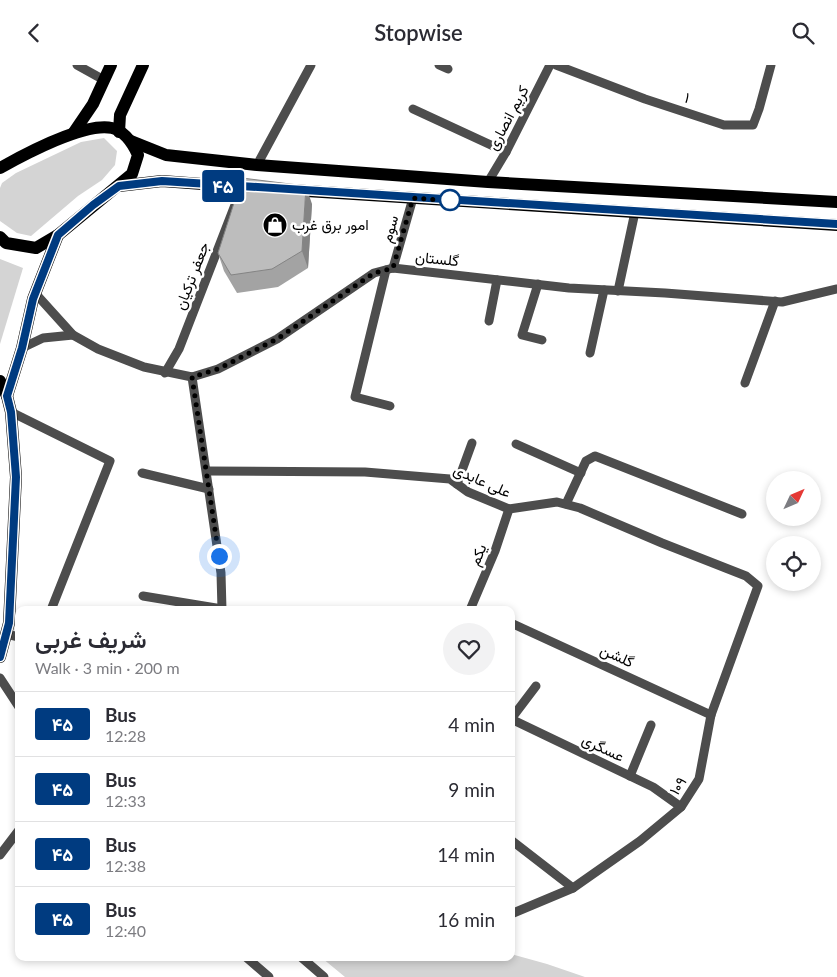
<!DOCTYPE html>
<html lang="en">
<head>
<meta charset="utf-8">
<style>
	body { margin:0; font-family:Lato,Vazirmatn,sans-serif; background:#f2f2f3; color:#2b2b33; height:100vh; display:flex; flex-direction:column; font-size:19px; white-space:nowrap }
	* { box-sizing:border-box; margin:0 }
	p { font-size:16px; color:#7c7c81 }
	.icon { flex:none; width:28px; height:28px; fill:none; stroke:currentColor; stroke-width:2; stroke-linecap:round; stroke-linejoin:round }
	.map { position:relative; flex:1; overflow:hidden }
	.side { position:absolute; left:15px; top:541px; width:500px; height:355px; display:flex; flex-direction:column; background:#fff; border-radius:10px; box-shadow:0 2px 8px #0003 }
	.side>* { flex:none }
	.badge { padding:0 10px; border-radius:4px; font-size:18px; line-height:32px }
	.needle { width:32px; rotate:46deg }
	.controls { position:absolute; left:766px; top:406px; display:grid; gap:10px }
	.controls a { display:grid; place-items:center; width:55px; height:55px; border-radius:50%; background:#fff; box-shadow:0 2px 8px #0003; font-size:25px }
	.you { position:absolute; width:25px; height:25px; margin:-12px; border:4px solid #fff; border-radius:50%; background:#1a73e8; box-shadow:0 0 0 8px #1a73e833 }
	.map>.badge { position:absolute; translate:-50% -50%; box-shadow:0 0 0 2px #fff }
	.round { display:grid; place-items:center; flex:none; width:52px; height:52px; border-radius:26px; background:#f2f2f3 }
	.overview { display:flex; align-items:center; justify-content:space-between; height:85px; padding:0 20px }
	h1 { font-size:24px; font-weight:600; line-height:38px }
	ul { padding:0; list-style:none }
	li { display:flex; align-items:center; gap:15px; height:65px; padding:0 20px; border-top:1px solid #e1e1e2 }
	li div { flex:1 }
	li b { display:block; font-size:19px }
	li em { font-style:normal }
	li .badge { min-width:55px; font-weight:700; text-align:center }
	header { display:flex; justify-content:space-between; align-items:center; height:65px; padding:0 20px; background:#fff; font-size:22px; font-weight:600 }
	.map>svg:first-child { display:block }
	.green { fill:#d4d4d4 }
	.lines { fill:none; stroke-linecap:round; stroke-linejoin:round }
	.minor { stroke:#4d4d4d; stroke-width:9 }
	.major { stroke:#000; stroke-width:12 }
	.wall { fill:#a3a3a3 }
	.shaded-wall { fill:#848484 }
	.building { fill:#bdbdbd; stroke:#848484 }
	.line-casing { stroke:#fff; stroke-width:11 }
	.line { stroke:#003b80; stroke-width:8 }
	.walk { stroke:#000; stroke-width:5; stroke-dasharray:0 9 }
	.stop-dot { fill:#fff; stroke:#003b80; stroke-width:2.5 }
	.labels { text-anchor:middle; stroke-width:5; stroke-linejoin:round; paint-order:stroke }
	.street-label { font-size:15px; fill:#000; stroke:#fff }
	.poi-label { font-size:15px; fill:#000; stroke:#fff; text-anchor:start }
</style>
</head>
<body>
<header><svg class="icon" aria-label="back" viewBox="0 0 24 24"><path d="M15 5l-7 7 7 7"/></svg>Stopwise<svg class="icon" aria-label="search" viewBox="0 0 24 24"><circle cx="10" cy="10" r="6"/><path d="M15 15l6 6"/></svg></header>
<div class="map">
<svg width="837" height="912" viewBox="0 0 837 912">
	<rect width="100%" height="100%" fill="#fff"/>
	<g class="green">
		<path d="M 104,73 L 117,86 L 115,100 L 102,115 L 78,131 L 31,171 L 17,168 L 0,156 L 0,123 L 2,118 L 16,108 L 81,77 Z"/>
		<path d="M 0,194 L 23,203 L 0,279 Z"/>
		<path d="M 511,889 L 547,899 L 585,912 L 345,912 L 322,893 L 511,892 Z"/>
	</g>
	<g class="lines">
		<g class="minor">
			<path d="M 77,0 L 104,15"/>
			<path d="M 439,0 L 448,4"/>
			<path d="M 556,0 L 645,34 L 724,60 L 753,60 L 759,44 L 771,0"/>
			<path d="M 413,44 L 506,87"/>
			<path d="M 257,100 L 311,0"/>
			<path d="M 488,117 L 506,87 L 550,0"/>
			<path d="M 393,203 L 413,133"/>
			<path d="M 386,205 L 355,332 L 390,341"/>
			<path d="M 538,219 L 522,270 L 542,275"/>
			<path d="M 618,226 L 635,147"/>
			<path d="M 35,228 L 73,270 L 98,284 L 144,302 L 192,312 L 218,304 L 277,274 L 374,208 L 393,203 L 569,223 L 665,228 L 782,237 L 837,224"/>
			<path d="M 489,256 L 497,215"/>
			<path d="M 22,283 L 43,273 L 73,270"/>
			<path d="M 590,288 L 604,225"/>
			<path d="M 165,308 L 179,284 L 235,140"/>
			<path d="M 192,312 L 221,508 L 222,545"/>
			<path d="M 745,318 L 775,236"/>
			<path d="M 11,347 L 110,396 L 51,545"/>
			<path d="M 516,379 L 581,408"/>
			<path d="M 207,406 L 365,407 L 450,414 L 468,427 L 509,444 L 557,437 L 580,443 L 662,478 L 746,511 L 758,521 L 711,650 L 699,714 L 681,742 L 640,776 L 573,823 L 511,849"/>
			<path d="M 142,408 L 209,424"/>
			<path d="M 457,419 L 472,378"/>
			<path d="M 566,439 L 586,396 L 595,391 L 742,449"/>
			<path d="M 143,531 L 222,544"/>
			<path d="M 470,545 L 495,486 L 509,444"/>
			<path d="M 511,558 L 711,650"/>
			<path d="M 6,569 L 19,572"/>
			<path d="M 0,613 L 19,642"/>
			<path d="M 511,654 L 653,722 L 681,742"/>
			<path d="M 511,654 L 536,621"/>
			<path d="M 630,711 L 651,660"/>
			<path d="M 511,775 L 573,823"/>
			<path d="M 0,790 L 19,765"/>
			<path d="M 246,892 L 269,912"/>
			<path d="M 301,892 L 324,912"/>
		</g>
		<g class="major">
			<path d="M 74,67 L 93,39 L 111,0"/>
			<path d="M 119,67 L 120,50 L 143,0"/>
			<path d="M 131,76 L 166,90 L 257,100 L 488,117 L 837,137"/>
			<path d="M 0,103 C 25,89 85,57 112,63 C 125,66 133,79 138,90 L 132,109 L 58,170 L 36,183 L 6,178 L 0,172"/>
			<path d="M 119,121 L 162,116 L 256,123"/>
			<path d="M 291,125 L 837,160"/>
			<path d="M 0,316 L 7,331 L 11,347 L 16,412 L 9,558 L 0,592"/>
			<path d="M 7,331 L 22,283 L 33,234 L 58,170"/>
		</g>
	</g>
	<path class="wall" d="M 312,139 L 308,203 L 278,222 L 237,228 L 224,206 L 218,188 Z"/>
	<path class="shaded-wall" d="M 306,121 L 312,139 L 308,203 L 302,186 Z"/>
	<path class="building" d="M 242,113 L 306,121 L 302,186 L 272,204 L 231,210 L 218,188 Z"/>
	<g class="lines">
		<defs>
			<path id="line" d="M 0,592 L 9,558 L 16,412 L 11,347 L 7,331 L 22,283 L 33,234 L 58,170 L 93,140 L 119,121 L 162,116 L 837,159"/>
		</defs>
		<use href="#line" class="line-casing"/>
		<use href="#line" class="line"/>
		<path class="walk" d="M 219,491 L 192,312 L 218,304 L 277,274 L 374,208 L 393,203 L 413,133 L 456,136 L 450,135"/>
	</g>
	<defs>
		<symbol id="shop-disc" viewBox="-11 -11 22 22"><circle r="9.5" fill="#000" stroke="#fff"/><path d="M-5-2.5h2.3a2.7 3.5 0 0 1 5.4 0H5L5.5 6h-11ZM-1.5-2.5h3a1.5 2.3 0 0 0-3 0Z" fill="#fff"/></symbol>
	</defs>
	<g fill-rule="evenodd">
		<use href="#shop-disc" x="261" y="146" width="28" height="28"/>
	</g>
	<circle class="stop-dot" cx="450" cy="135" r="10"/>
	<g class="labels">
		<g class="street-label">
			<text transform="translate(687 33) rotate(18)" y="5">۱</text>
			<text transform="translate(508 53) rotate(-62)" y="5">کریم انصاری</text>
			<text transform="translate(390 164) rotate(-74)" y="5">سوم</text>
			<text transform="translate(437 194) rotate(6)" y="5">گلستان</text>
			<text transform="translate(192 211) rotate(-69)" y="5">جعفر ترکیان</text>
			<text transform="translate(482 416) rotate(24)" y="5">علی عابدی</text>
			<text transform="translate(478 490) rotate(-68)" y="5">یکم</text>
			<text transform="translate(617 591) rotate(24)" y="5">گلشن</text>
			<text transform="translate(603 683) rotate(25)" y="5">عسگری</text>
			<text transform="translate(678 721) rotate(-58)" y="5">۱۰۹</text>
		</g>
		<g class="poi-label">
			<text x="292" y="165">امور برق غرب</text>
		</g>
	</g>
</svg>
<div class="controls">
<a><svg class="needle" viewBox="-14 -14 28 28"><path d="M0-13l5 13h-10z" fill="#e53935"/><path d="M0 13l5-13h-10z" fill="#7c7c81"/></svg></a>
<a><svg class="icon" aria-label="locate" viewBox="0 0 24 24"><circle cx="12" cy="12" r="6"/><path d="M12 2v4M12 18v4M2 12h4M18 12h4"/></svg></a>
</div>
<div class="you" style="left:219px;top:491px"></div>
<b class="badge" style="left:223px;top:121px;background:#003b80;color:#fff">۴۵</b>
<section class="side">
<div class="overview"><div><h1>شریف غربی</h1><p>Walk · 3 min · 200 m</p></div><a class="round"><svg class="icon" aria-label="heart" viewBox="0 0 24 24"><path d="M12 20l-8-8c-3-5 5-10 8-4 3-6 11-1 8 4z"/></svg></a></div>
<ul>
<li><span class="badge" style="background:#003b80;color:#fff">۴۵</span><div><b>Bus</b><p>12:28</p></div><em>4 min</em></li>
<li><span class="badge" style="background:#003b80;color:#fff">۴۵</span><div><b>Bus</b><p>12:33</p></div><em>9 min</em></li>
<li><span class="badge" style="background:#003b80;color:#fff">۴۵</span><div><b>Bus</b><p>12:38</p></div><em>14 min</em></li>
<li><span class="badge" style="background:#003b80;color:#fff">۴۵</span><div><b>Bus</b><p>12:40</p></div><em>16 min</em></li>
</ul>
</section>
</div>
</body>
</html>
